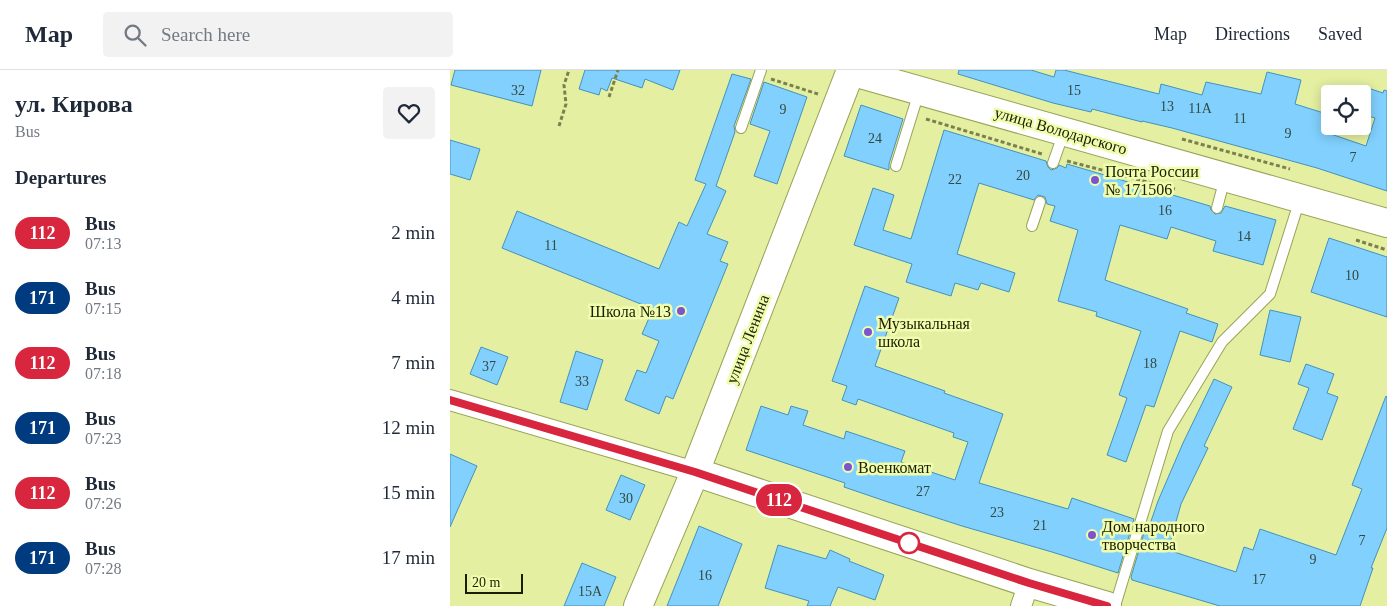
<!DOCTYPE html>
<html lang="en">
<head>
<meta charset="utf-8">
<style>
	body { margin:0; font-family:Georgia,serif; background:#f2f2f3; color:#1f2937; height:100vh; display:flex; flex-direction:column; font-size:19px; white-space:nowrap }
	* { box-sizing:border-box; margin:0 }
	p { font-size:16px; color:#747a83 }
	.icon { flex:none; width:28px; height:28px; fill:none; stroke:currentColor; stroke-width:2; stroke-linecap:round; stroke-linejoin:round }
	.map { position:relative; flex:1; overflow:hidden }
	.details { display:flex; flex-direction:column; background:#fff; width:450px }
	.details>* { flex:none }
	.badge { padding:0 10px; border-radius:16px; font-size:18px; line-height:32px }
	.fabs { position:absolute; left:871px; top:15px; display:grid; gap:10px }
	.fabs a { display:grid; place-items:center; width:50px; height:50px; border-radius:5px; background:#fff; box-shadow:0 2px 12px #0003; font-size:25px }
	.scale { position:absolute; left:15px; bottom:12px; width:58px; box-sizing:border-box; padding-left:5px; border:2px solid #1b1e01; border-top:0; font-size:14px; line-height:18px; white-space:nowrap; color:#1b1e01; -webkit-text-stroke:4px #f1fdae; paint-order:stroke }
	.map>.badge { position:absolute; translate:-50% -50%; box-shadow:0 0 0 2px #fff }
	h2 { padding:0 15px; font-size:19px; line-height:45px }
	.round { display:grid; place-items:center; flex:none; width:52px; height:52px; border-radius:5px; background:#f2f2f3 }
	.headline { display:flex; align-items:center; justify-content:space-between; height:85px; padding:0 15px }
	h1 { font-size:24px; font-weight:600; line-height:38px }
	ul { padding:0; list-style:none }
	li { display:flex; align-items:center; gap:15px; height:65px; padding:0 15px }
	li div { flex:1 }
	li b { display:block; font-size:19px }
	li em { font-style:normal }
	li .badge { min-width:55px; font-weight:700; text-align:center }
	header { display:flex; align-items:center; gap:30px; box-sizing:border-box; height:70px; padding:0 25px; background:#fff; border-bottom:1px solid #e0e1e3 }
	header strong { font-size:24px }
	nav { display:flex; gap:28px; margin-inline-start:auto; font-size:18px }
	.search { width:350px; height:45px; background:#f2f2f3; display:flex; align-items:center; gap:12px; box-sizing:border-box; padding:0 18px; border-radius:5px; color:#747a83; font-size:19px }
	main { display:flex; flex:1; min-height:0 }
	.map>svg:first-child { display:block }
	.building { fill:#81d0fd; stroke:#4392bd }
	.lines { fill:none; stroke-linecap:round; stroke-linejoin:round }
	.service-casing { stroke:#99a257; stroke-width:12 }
	.minor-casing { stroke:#99a257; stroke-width:22 }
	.secondary-casing { stroke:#99a257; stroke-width:30 }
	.path { stroke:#7b814d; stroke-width:3; stroke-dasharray:4 2.5; stroke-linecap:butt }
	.service { stroke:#fff; stroke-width:10 }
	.minor { stroke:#fff; stroke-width:20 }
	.secondary { stroke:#fff; stroke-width:28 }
	.line-casing { stroke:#fff; stroke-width:11 }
	.line { stroke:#d7263d; stroke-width:8 }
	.poi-dot { fill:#7c54cd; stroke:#f1fdae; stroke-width:2 }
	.stop-dot { fill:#fff; stroke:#d7263d; stroke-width:2.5 }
	.labels { text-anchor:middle; stroke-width:5; stroke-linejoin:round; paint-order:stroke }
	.number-label { font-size:14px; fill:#344a40 }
	.street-label { font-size:16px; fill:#1b1e01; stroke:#f1fdae }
	.poi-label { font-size:16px; fill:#1b1e01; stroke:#f1fdae; text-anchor:start }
</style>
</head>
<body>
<header>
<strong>Map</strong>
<div class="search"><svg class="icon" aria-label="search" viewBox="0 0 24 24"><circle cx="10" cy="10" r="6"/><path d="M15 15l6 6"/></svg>Search here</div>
<nav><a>Map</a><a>Directions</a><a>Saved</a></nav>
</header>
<main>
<section class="details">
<div class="headline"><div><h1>ул. Кирова</h1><p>Bus</p></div><a class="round"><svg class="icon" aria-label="heart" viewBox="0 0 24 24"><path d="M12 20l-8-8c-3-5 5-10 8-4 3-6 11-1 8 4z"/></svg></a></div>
<h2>Departures</h2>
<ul>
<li><span class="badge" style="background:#d7263d;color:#fff">112</span><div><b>Bus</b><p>07:13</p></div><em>2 min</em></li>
<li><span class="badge" style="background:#003b80;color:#fff">171</span><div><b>Bus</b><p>07:15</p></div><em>4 min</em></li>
<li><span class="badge" style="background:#d7263d;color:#fff">112</span><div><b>Bus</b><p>07:18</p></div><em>7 min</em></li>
<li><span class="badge" style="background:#003b80;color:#fff">171</span><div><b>Bus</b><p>07:23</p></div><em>12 min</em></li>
<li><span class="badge" style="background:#d7263d;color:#fff">112</span><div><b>Bus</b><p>07:26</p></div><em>15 min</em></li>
<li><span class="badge" style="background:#003b80;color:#fff">171</span><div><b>Bus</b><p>07:28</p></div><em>17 min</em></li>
</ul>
</section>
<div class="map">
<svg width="937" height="536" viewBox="0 0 937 536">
	<rect width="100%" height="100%" fill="#e4efa1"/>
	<g class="building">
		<path d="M 5,0 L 91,0 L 82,36 L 1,15 Z"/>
		<path d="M 135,0 L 230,0 L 223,20 L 195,9 L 192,18 L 162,8 L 157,21 L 151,18 L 149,25 L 129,19 Z"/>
		<path d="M 509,0 L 581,0 L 604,7 L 606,0 L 614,0 L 709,24 L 711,14 L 752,25 L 756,12 L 811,24 L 817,2 L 851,10 L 845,34 L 880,45 L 875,62 L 916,76 L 925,48 L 912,44 L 912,16 L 933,23 L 934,20 L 937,21 L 937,121 L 867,98 L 722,58 L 692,51 L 692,52 L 642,39 L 641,42 L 603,33 L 508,4 Z"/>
		<path d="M 282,4 L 301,9 L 284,56 L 285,62 L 266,116 L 276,121 L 257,164 L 278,172 L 270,191 L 278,194 L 223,329 L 216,326 L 209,344 L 175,330 L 187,300 L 196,303 L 209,271 L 192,264 L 203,239 L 52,178 L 67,141 L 209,199 L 229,152 L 237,156 L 256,114 L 245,110 Z"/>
		<path d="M 314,12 L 357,27 L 327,114 L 304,106 L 320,61 L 300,54 Z"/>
		<path d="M 411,35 L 453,49 L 439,94 L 439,100 L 394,86 Z"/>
		<path d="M 494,60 L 596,91 L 598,97 L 601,100 L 607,98 L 609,95 L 616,98 L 617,94 L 760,136 L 761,140 L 765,144 L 771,143 L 775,136 L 826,150 L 813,195 L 763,181 L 766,171 L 721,157 L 717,169 L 670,155 L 655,210 L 738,239 L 736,243 L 768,254 L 762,272 L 730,261 L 704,337 L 696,335 L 676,392 L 657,385 L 677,328 L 669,325 L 691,261 L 646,246 L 647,242 L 608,231 L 628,160 L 600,151 L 605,136 L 597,134 L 595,127 L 588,125 L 584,130 L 529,113 L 507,184 L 565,203 L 559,222 L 531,213 L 528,220 L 505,213 L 501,226 L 456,212 L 462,194 L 404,175 L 423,118 L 444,125 L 433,160 L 461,169 Z"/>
		<path d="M 0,70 L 30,79 L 20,110 L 0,104 Z"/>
		<path d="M 879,168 L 937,187 L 937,247 L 861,222 Z"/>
		<path d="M 415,216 L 449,228 L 425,296 L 495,321 L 494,323 L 553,344 L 529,413 L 618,439 L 622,428 L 684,449 L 668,503 L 602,482 L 512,456 L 438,432 L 394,417 L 395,413 L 296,380 L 311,336 L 338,345 L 341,336 L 358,341 L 353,355 L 394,369 L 396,361 L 455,381 L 451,392 L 505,410 L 518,372 L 503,367 L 504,363 L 408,329 L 406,335 L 392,330 L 397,316 L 382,311 Z"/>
		<path d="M 820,240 L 851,247 L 840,292 L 810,285 Z"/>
		<path d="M 31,277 L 58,287 L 47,315 L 20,304 Z"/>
		<path d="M 126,281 L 153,290 L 137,340 L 110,332 Z"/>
		<path d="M 856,294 L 884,304 L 877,323 L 888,327 L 872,370 L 843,359 L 859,318 L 848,314 Z"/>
		<path d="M 764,309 L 782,317 L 754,376 L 758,378 L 731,434 L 718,480 L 786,502 L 794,477 L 803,480 L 810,459 L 886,485 L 912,419 L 902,415 L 936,326 L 937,327 L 937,458 L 921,498 L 923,498 L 910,536 L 770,536 L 682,510 L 681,507 L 697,453 L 700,454 L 708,431 L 733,373 Z"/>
		<path d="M 0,384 L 27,396 L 0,457 Z"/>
		<path d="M 171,405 L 195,415 L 180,450 L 156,440 Z"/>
		<path d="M 249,456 L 292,474 L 268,536 L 217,536 Z"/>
		<path d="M 328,475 L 376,489 L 380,480 L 400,489 L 399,491 L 434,505 L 425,530 L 388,517 L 380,536 L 357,536 L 359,531 L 315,518 Z"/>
		<path d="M 132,493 L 166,507 L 154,536 L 114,536 Z"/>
	</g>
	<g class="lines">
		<defs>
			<g id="service">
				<path d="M 291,58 L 311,0"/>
				<path d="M 603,93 L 614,62"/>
				<path d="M 446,96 L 469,22"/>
				<path d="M 767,138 L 775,108"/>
				<path d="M 582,156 L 590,132"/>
				<path d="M 665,536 L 718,361 L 772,272 L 820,224 L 850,129"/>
			</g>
			<g id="minor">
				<path d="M 0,330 L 245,402"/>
				<path d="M 571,536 L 579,513"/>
			</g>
			<g id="secondary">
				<path d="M 400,1 L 937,153"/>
				<path d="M 245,402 L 579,513 L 657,536"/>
				<path d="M 188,536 L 245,402 L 401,0"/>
			</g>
		</defs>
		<use href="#service" class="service-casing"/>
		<use href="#minor" class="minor-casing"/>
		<use href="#secondary" class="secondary-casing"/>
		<g class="path">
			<path d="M 321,9 L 368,24"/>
			<path d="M 159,27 L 168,0"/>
			<path d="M 476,49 L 592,84"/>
			<path d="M 109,56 L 116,34 L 114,15 L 119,0"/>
			<path d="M 732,69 L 840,99"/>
			<path d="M 617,91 L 725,119"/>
			<path d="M 906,170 L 937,180"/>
		</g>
		<use href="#service" class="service"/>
		<use href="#minor" class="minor"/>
		<use href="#secondary" class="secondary"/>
	</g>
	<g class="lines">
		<defs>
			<path id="line" d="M 0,330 L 245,402 L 579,513 L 657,536"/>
		</defs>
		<use href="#line" class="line-casing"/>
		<use href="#line" class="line"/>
	</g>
	<g class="poi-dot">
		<circle cx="645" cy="110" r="5"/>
		<circle cx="231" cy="241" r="5"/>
		<circle cx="418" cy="262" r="5"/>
		<circle cx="398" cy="397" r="5"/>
		<circle cx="642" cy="465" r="5"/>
	</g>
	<circle class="stop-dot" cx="459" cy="473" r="10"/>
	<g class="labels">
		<g class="number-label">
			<text x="68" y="25">32</text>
			<text x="624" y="25">15</text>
			<text x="717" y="41">13</text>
			<text x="750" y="43">11А</text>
			<text x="333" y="44">9</text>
			<text x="790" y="53">11</text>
			<text x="838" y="68">9</text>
			<text x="425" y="73">24</text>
			<text x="903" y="92">7</text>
			<text x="573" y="110">20</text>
			<text x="505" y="114">22</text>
			<text x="715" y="145">16</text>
			<text x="794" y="171">14</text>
			<text x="101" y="180">11</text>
			<text x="902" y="210">10</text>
			<text x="700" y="298">18</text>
			<text x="39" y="301">37</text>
			<text x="132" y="316">33</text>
			<text x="473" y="426">27</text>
			<text x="176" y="433">30</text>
			<text x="547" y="447">23</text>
			<text x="590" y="460">21</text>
			<text x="912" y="475">7</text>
			<text x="863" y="494">9</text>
			<text x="255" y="510">16</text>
			<text x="809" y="514">17</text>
			<text x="140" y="526">15А</text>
		</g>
		<g class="street-label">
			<text transform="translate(611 60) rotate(16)" y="6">улица Володарского</text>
			<text transform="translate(297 269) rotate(-69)" y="6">улица Ленина</text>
		</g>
		<g class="poi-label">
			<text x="655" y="107">Почта России<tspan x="655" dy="18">№ 171506</tspan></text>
			<text x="221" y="247" text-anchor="end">Школа №13</text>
			<text x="428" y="259">Музыкальная<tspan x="428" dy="18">школа</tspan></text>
			<text x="408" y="403">Военкомат</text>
			<text x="652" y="462">Дом народного<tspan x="652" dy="18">творчества</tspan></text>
		</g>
	</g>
</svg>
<div class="fabs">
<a><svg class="icon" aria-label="locate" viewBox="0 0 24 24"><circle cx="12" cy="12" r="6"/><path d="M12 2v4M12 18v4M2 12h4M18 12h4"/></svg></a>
</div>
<div class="scale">20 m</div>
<b class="badge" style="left:329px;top:430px;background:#d7263d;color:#fff">112</b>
</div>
</main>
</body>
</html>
